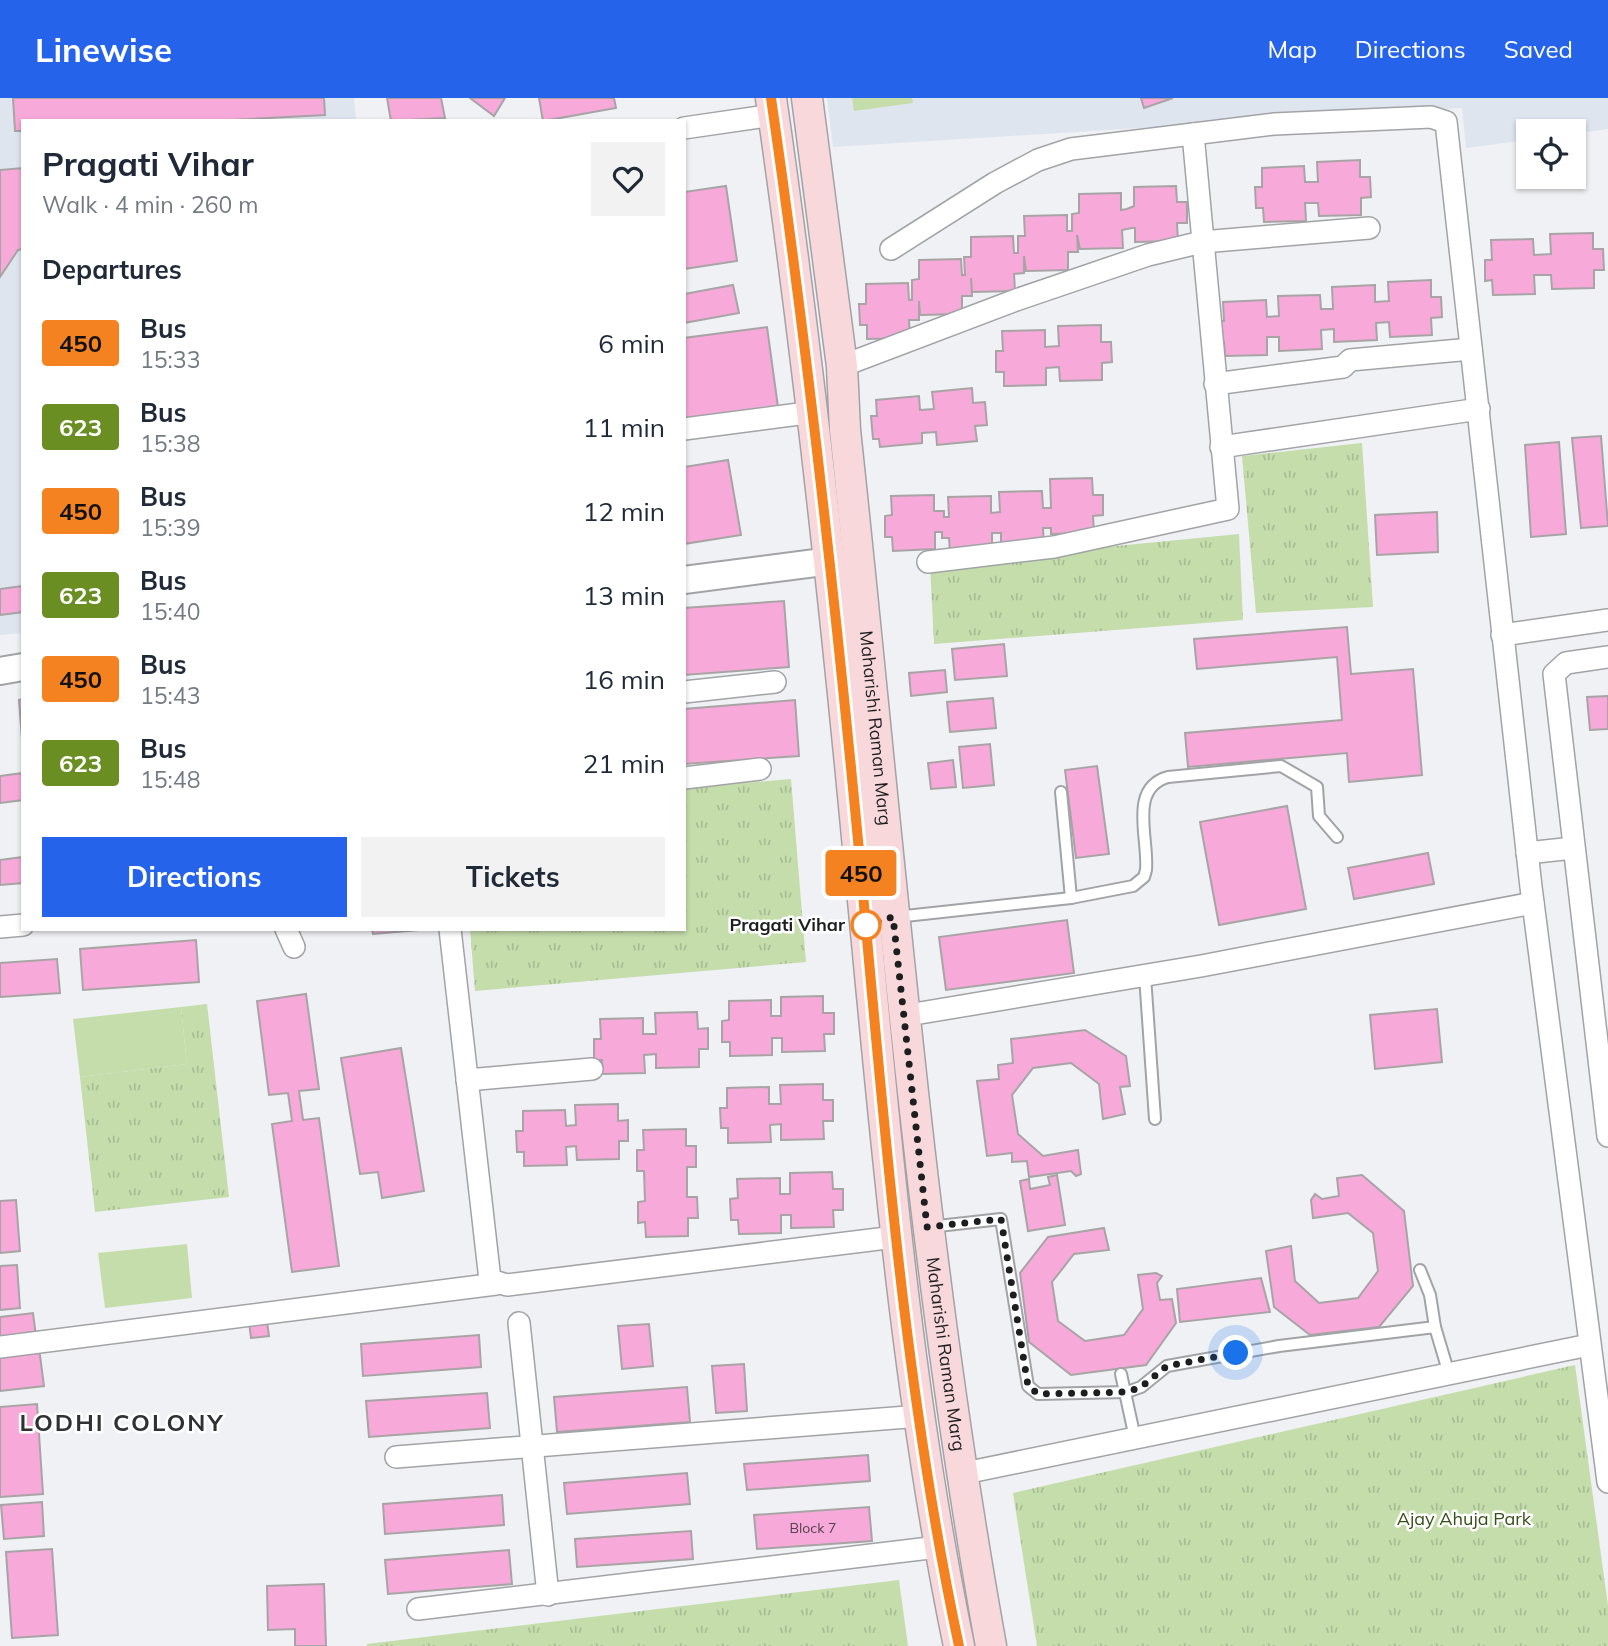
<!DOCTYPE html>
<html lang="en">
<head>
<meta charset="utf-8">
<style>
	body { margin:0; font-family:Mulish,sans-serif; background:#f2f2f3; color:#1f2937; height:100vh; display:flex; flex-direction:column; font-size:26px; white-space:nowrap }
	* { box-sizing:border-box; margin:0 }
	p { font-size:23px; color:#747a83 }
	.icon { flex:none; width:38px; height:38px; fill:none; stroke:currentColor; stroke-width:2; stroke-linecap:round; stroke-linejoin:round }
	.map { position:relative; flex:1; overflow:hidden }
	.details { position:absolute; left:21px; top:21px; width:665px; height:812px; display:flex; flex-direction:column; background:#fff; border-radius:0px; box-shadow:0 2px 5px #0004 }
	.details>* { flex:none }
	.badge { padding:0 14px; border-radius:5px; font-size:24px; line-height:46px }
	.buttons { position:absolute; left:1516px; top:21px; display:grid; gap:14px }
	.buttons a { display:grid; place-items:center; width:70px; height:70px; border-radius:0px; background:#fff; box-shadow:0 2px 5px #0004; font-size:35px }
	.you { position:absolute; width:35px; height:35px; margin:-18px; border:5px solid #fff; border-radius:50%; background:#1a73e8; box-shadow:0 0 0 10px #1a73e833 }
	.map>.badge { position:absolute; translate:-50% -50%; box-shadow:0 0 0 4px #fff }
	h2 { padding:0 21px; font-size:26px; line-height:63px }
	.round { display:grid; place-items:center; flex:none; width:74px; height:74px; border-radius:0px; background:#f2f2f3 }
	.headline { display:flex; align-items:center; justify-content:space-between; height:119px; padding:0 21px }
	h1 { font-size:33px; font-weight:700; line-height:52px }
	.cta { display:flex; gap:14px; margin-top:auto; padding:14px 21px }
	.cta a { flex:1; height:80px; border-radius:0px; background:#2563eb; color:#fff; font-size:28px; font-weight:700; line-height:80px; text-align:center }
	.cta a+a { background:#f2f2f3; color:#1f2937 }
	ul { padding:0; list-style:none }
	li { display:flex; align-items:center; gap:21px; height:84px; padding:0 21px }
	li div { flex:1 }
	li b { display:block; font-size:26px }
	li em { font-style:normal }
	li .badge { min-width:77px; font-weight:700; text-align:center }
	header { display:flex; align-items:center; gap:42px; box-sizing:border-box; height:98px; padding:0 35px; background:#2563eb; color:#fff }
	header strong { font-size:33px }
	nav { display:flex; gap:38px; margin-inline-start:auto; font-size:24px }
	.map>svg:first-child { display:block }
	.built { fill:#dfe5ef }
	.green { fill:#c4ddab }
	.park { fill:url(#park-tufts) }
	.building { fill:#f7aad9; stroke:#a8a4a6; stroke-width:2 }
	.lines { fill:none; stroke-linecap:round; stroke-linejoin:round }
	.service-casing { stroke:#a1a3a6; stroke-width:14 }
	.minor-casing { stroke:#a1a3a6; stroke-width:24 }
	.tertiary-casing { stroke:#a1a3a6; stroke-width:30 }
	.secondary-casing { stroke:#a1a3a6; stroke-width:33 }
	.service { stroke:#fff; stroke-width:10 }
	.minor { stroke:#fff; stroke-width:21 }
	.tertiary { stroke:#fff; stroke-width:26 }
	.secondary { stroke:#f8d8da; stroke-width:30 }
	.line-casing { stroke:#fff; stroke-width:16 }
	.line { stroke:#f58220; stroke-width:10 }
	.walk { stroke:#1d1e1f; stroke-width:7; stroke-dasharray:0 12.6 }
	.stop-dot { fill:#fff; stroke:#f58220; stroke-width:3.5 }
	.labels { text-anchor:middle; stroke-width:5; stroke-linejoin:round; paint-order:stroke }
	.number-label { font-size:14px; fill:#54414e }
	.street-label { font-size:18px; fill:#1d1e1f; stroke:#fff }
	.stop-label { font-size:18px; font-weight:bold; fill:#1d1e1f; stroke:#fff; text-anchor:end }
	.park-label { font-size:18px; fill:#384f1a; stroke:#fff }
	.district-label { font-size:24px; font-weight:bold; letter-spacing:2px; fill:#2f3133; stroke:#fff }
</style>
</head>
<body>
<header>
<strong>Linewise</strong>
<nav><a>Map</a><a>Directions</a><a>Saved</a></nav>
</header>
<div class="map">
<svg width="1608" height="1548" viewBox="0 0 1608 1548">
	<defs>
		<pattern id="park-tufts" width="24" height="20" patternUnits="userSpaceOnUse" patternTransform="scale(1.75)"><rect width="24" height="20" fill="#c4ddab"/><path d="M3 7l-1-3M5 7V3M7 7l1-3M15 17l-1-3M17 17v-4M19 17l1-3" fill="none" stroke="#a8bd93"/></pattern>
	</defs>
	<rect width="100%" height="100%" fill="#eff1f5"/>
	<g class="built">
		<path d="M 0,0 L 354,0 L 356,23 L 23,23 L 23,535 L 0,537 Z"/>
		<path d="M 827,0 L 1608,0 L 1608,31 L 1573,36 L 1528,33 L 1528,42 L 1466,50 L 1462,10 L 833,49 Z"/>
	</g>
	<g class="green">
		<path d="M 852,0 L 912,0 L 913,5 L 854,13 Z"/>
		<path d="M 181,909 L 187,966 L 80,979 L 73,921 Z"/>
		<path d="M 187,1146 L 192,1200 L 105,1210 L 98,1155 Z"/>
	</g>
	<g class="park">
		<path d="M 1362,345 L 1373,509 L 1256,515 L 1242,358 Z"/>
		<path d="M 1239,436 L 1243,522 L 934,546 L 930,466 Z"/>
		<path d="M 791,681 L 806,864 L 475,893 L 470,831 L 684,831 L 684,690 Z"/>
		<path d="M 207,906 L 229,1099 L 95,1114 L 80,979 L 187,966 L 181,909 Z"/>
		<path d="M 1575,1267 L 1608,1508 L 1608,1548 L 1037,1548 L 1013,1395 Z"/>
		<path d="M 899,1482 L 908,1548 L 367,1548 L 367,1546 Z"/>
	</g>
	<g class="building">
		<path d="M 13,0 L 324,0 L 325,17 L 214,23 L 23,23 L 23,33 L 15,33 Z"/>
		<path d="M 387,0 L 441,0 L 445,20 L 391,23 Z"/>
		<path d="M 470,0 L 505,0 L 494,18 Z"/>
		<path d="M 539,0 L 614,0 L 616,10 L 543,23 Z"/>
		<path d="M 1141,0 L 1173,0 L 1144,10 Z"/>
		<path d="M 1360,62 L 1360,79 L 1370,79 L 1371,99 L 1361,100 L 1361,117 L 1319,118 L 1318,105 L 1305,105 L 1306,123 L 1264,124 L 1263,110 L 1256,110 L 1255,89 L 1262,89 L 1262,70 L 1304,68 L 1305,84 L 1318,84 L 1317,64 Z"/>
		<path d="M 23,70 L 23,151 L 18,152 L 0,179 L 0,72 Z"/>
		<path d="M 726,88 L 737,163 L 684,171 L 684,94 Z"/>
		<path d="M 1176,88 L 1177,104 L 1187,104 L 1187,125 L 1177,125 L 1178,143 L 1135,144 L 1135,130 L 1132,130 L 1122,132 L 1123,150 L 1080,151 L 1077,137 L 1078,154 L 1068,154 L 1068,172 L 1026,173 L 1024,158 L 1024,175 L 1014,176 L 1015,193 L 972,194 L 971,180 L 972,198 L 962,198 L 962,216 L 920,217 L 919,203 L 919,222 L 909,222 L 910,240 L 867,241 L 867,227 L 860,227 L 859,206 L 866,206 L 866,186 L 908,185 L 909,202 L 912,202 L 912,182 L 919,181 L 919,162 L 961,161 L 962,177 L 965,177 L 964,159 L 971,159 L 971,139 L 1013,138 L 1014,155 L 1018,155 L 1018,138 L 1025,138 L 1024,118 L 1067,117 L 1067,133 L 1072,133 L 1072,116 L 1079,115 L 1079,96 L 1121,95 L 1121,112 L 1127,111 L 1134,108 L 1134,89 Z"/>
		<path d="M 1593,135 L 1593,151 L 1603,151 L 1604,172 L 1594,172 L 1594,190 L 1552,191 L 1551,177 L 1534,177 L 1535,196 L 1493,197 L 1492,182 L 1485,183 L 1485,162 L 1492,162 L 1491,142 L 1533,141 L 1534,157 L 1551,156 L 1550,136 Z"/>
		<path d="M 1431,182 L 1431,199 L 1441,199 L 1442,219 L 1431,220 L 1432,237 L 1390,239 L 1389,224 L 1376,225 L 1377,242 L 1334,244 L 1334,231 L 1321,232 L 1322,251 L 1279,253 L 1279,239 L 1267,239 L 1267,257 L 1225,258 L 1224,244 L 1218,244 L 1217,223 L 1224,223 L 1223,204 L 1266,202 L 1267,219 L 1279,218 L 1278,198 L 1320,197 L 1321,211 L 1333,211 L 1332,189 L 1375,187 L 1375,204 L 1389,203 L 1388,184 Z"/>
		<path d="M 733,187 L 739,215 L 684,225 L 684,196 Z"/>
		<path d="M 1101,227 L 1101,244 L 1111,244 L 1112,264 L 1102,265 L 1102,282 L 1060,283 L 1059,269 L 1046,270 L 1046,287 L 1004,288 L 1004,274 L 996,274 L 996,253 L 1003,253 L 1002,233 L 1045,232 L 1045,249 L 1059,248 L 1058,228 Z"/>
		<path d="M 767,229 L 778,309 L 684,322 L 684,240 Z"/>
		<path d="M 972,290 L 973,305 L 985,304 L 987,327 L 975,328 L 977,343 L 937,347 L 936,334 L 922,335 L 922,345 L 880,349 L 879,341 L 873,341 L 871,318 L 877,318 L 876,302 L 919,298 L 920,312 L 934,311 L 932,294 Z"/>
		<path d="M 1601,338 L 1608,428 L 1581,430 L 1572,340 Z"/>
		<path d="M 1559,344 L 1566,436 L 1531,439 L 1525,347 Z"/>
		<path d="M 728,362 L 741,437 L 684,446 L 684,369 Z"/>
		<path d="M 1092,380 L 1093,397 L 1103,397 L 1103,417 L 1093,418 L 1094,435 L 1051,436 L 1051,430 L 1043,430 L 1044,448 L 1001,449 L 1001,435 L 992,435 L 992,453 L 950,454 L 949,440 L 942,440 L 942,434 L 935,434 L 935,451 L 893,453 L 892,439 L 885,439 L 885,418 L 892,417 L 891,398 L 934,397 L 934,413 L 944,413 L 944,419 L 949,419 L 948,399 L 991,398 L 991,415 L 1000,414 L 999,394 L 1042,393 L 1043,410 L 1051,410 L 1050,381 Z"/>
		<path d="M 1437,414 L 1438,454 L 1377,457 L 1375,417 Z"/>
		<path d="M 23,488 L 23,514 L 0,517 L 0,491 Z"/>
		<path d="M 784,503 L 789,569 L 684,577 L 684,510 Z"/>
		<path d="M 1347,529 L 1351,576 L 1413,571 L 1422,677 L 1349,684 L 1347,655 L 1188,669 L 1185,635 L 1342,622 L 1337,559 L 1197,571 L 1194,541 Z"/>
		<path d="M 1004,546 L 1007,578 L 955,582 L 952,551 Z"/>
		<path d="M 945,572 L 947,594 L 911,598 L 909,575 Z"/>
		<path d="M 1608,598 L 1608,631 L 1590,632 L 1587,599 Z"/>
		<path d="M 993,600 L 996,630 L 950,634 L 947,604 Z"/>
		<path d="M 23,601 L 23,654 L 19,602 Z"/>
		<path d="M 795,602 L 799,658 L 684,666 L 684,611 Z"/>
		<path d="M 990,646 L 994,687 L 963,690 L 959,649 Z"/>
		<path d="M 953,662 L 956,689 L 931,691 L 928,665 Z"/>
		<path d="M 1097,668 L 1109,756 L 1076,760 L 1065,672 Z"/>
		<path d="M 23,675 L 23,702 L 0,705 L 0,678 Z"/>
		<path d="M 1287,708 L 1306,811 L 1219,827 L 1200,724 Z"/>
		<path d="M 1428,755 L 1434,786 L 1354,801 L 1348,770 Z"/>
		<path d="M 23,759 L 23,785 L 0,787 L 0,762 Z"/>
		<path d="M 1067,822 L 1074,875 L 946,892 L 939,839 Z"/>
		<path d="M 372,831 L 431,831 L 373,836 Z"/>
		<path d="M 196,842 L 199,884 L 83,892 L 80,851 Z"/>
		<path d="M 57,861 L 60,895 L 0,899 L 0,865 Z"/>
		<path d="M 306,896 L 319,991 L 299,993 L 303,1022 L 319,1020 L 339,1168 L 292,1174 L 272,1026 L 292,1023 L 288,995 L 269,997 L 257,903 Z"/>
		<path d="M 823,898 L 823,915 L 834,915 L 834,936 L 824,936 L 825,953 L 782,954 L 782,940 L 772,940 L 772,957 L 730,958 L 730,944 L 722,944 L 722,923 L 729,922 L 729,903 L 771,902 L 771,918 L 781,918 L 781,899 Z"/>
		<path d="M 1437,911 L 1442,964 L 1375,971 L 1370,917 Z"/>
		<path d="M 697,914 L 698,931 L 708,930 L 708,951 L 699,951 L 699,969 L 656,970 L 656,956 L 644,957 L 645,975 L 602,976 L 602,962 L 594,962 L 594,941 L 601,941 L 600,921 L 643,920 L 643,936 L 656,936 L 655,915 Z"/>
		<path d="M 1085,932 L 1126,958 L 1130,988 L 1120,989 L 1125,1016 L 1103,1021 L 1099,986 L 1071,965 L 1033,970 L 1012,997 L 1018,1036 L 1043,1058 L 1078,1052 L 1081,1076 L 1076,1078 L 1071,1073 L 1029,1079 L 1027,1063 L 1012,1064 L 1012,1055 L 987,1058 L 977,983 L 999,981 L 998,967 L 1013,965 L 1011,941 Z"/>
		<path d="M 401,950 L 424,1093 L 382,1100 L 378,1074 L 360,1076 L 341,960 Z"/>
		<path d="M 823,986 L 823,1002 L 833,1002 L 833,1023 L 823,1023 L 824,1041 L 781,1042 L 781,1026 L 770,1027 L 771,1044 L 728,1045 L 728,1030 L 721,1030 L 720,1010 L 727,1010 L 727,990 L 769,989 L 769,1006 L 781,1006 L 780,987 Z"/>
		<path d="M 618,1006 L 618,1023 L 628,1022 L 628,1043 L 619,1043 L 619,1061 L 577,1062 L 576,1048 L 566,1049 L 567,1067 L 524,1068 L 524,1054 L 517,1054 L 516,1033 L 523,1033 L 523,1013 L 565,1012 L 566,1028 L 576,1027 L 575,1007 Z"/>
		<path d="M 686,1031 L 686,1048 L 696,1048 L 696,1069 L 687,1069 L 687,1099 L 697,1099 L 698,1120 L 688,1120 L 688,1138 L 646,1139 L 645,1124 L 638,1125 L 638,1104 L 645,1103 L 644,1073 L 637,1073 L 637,1052 L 644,1052 L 643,1032 Z"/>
		<path d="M 832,1074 L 833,1091 L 843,1091 L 843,1112 L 833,1112 L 834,1129 L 791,1130 L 791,1117 L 781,1117 L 781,1135 L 739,1136 L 738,1122 L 731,1122 L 730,1101 L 738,1100 L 737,1081 L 780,1080 L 780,1096 L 790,1096 L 790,1075 Z"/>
		<path d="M 1057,1077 L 1065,1127 L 1028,1133 L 1020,1083 L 1029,1081 L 1030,1091 L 1050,1087 L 1048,1079 Z"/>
		<path d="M 1362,1077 L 1404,1113 L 1413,1188 L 1379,1229 L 1310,1237 L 1274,1209 L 1266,1153 L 1291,1148 L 1295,1183 L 1319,1205 L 1358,1200 L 1378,1173 L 1373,1135 L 1348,1115 L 1313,1120 L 1311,1102 L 1315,1096 L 1322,1101 L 1339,1098 L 1337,1080 Z"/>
		<path d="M 16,1102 L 20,1153 L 0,1155 L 0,1103 Z"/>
		<path d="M 1104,1130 L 1109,1152 L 1074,1156 L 1052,1184 L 1058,1223 L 1085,1243 L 1124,1237 L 1143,1211 L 1138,1177 L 1156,1175 L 1162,1178 L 1157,1185 L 1160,1202 L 1172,1201 L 1176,1225 L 1146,1267 L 1071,1277 L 1029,1244 L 1020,1175 L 1048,1139 Z"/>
		<path d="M 17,1167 L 20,1210 L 0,1212 L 0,1168 Z"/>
		<path d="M 1261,1180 L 1270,1214 L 1180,1224 L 1177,1191 Z"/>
		<path d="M 33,1215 L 36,1238 L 0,1242 L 0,1219 Z"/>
		<path d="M 267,1223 L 269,1238 L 251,1240 L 249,1224 Z"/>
		<path d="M 649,1226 L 653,1268 L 622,1271 L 618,1228 Z"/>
		<path d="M 479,1237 L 481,1269 L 363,1278 L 361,1246 Z"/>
		<path d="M 39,1250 L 44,1288 L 0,1293 L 0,1254 Z"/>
		<path d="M 744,1266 L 747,1313 L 716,1315 L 712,1268 Z"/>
		<path d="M 687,1289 L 690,1324 L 557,1334 L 554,1299 Z"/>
		<path d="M 487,1295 L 490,1330 L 369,1339 L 366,1303 Z"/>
		<path d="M 37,1306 L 43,1396 L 0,1399 L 0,1309 Z"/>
		<path d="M 868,1357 L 870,1383 L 747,1392 L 744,1366 Z"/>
		<path d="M 687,1375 L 690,1406 L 567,1416 L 564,1385 Z"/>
		<path d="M 502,1397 L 504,1427 L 385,1436 L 383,1406 Z"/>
		<path d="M 42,1404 L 44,1438 L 4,1441 L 1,1407 Z"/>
		<path d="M 869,1409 L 872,1443 L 757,1451 L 754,1417 Z"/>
		<path d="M 691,1433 L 693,1461 L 577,1469 L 575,1441 Z"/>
		<path d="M 52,1451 L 58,1537 L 12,1540 L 6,1454 Z"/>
		<path d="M 509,1452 L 512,1486 L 388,1496 L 385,1462 Z"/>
		<path d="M 324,1486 L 326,1548 L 295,1548 L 295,1531 L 268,1532 L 267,1488 Z"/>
	</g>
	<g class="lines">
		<defs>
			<g id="service">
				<path d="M 1061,694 L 1071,800"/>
				<path d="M 896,819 L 1071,800 L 1133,788 L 1144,779 L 1146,772 C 1149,741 1128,690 1168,679 L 1281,668 L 1317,689 L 1319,718 L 1337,739"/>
				<path d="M 1145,878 L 1155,1021"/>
				<path d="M 929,1129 L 1001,1121 L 1028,1288 L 1038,1296 L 1127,1294 L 1141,1289 L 1167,1268 L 1279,1248 L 1435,1229 L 1449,1276"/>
				<path d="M 1420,1172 L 1430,1197 L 1435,1229"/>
				<path d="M 1121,1276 L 1135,1340"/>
			</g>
			<g id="minor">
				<path d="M 684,30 L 773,17"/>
				<path d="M 891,151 L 995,85 L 1038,62 L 1071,51 L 1274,26 L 1431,19 L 1446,24 L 1531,789 L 1608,1384"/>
				<path d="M 842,268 L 1016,202 L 1148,157 L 1202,144 L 1369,130"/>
				<path d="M 1215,286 L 1343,269 L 1350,262 L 1471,251"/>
				<path d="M 684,331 L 814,314"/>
				<path d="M 1221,349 L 1479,311"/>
				<path d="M 928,464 L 1054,449 L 1228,411 L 1193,36"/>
				<path d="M 1502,537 L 1608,522"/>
				<path d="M 1608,559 L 1566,565 L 1554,576 L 1608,1038"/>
				<path d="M 684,594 L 775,584"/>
				<path d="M 684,680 L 760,671"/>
				<path d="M 1527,755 L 1573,750"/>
				<path d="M 0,829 L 23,827"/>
				<path d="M 286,831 L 294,849"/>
				<path d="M 450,831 L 490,1182 L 507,1187 L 895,1139"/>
				<path d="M 902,918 L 1201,868 L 1533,805"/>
				<path d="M 467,982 L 592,971"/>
				<path d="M 519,1225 L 548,1497"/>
				<path d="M 0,1249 L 496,1186"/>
				<path d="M 396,1359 L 920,1318"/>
				<path d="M 960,1376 L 1589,1247"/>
				<path d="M 418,1511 L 938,1449"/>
			</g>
			<g id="tertiary">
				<path d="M 684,482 L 831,463"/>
				<path d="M 0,573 L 23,569"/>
			</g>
			<g id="secondary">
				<path d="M 771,0 C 808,256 836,513 860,771 C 885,1031 906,1292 959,1548"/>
				<path id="s1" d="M 807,0 L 842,268 L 845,332 C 889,739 918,1145 991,1548"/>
			</g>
		</defs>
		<use href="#service" class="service-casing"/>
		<use href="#minor" class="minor-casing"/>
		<use href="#tertiary" class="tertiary-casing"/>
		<use href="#secondary" class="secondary-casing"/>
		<use href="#service" class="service"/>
		<use href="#minor" class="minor"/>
		<use href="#tertiary" class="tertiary"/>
		<use href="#secondary" class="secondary"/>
	</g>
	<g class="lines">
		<defs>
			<path id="line" d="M 771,0 C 808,254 836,508 860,763 C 884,1025 904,1290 959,1548"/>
		</defs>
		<use href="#line" class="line-casing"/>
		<use href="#line" class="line"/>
		<path class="walk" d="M 866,827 L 893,819 L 927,1129 L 1001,1121 L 1028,1288 L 1038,1296 L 1127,1294 L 1141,1289 L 1167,1268 L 1236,1255"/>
	</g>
	<circle class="stop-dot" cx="866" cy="827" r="14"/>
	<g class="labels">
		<g class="number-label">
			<text x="813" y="1435">Block 7</text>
		</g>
		<g class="street-label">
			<text dy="6" stroke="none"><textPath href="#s1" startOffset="634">Maharishi Raman Marg</textPath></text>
			<text dy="6" stroke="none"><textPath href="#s1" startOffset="1264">Maharishi Raman Marg</textPath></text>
		</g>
		<g class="stop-label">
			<text x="845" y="833">Pragati Vihar</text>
		</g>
		<g class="park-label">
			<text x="1464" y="1427">Ajay Ahuja Park</text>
		</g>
		<g class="district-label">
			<text x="122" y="1333">LODHI COLONY</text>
		</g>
	</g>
</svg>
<div class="buttons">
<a><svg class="icon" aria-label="locate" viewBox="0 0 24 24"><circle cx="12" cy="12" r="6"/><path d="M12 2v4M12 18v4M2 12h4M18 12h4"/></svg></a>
</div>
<div class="you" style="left:1236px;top:1255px"></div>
<b class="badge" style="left:861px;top:775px;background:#f58220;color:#111">450</b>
<section class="details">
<div class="headline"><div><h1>Pragati Vihar</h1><p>Walk · 4 min · 260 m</p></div><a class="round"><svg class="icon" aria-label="heart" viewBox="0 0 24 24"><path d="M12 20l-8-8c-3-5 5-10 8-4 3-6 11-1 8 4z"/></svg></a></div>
<h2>Departures</h2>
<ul>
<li><span class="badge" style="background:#f58220;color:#111">450</span><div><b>Bus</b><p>15:33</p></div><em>6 min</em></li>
<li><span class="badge" style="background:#6b8e23;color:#fff">623</span><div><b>Bus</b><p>15:38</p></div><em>11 min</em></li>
<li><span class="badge" style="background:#f58220;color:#111">450</span><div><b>Bus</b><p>15:39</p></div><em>12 min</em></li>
<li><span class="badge" style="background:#6b8e23;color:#fff">623</span><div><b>Bus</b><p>15:40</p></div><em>13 min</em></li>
<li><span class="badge" style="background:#f58220;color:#111">450</span><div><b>Bus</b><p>15:43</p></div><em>16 min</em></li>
<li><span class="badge" style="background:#6b8e23;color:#fff">623</span><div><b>Bus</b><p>15:48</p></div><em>21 min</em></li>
</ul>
<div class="cta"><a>Directions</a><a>Tickets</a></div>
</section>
</div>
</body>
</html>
